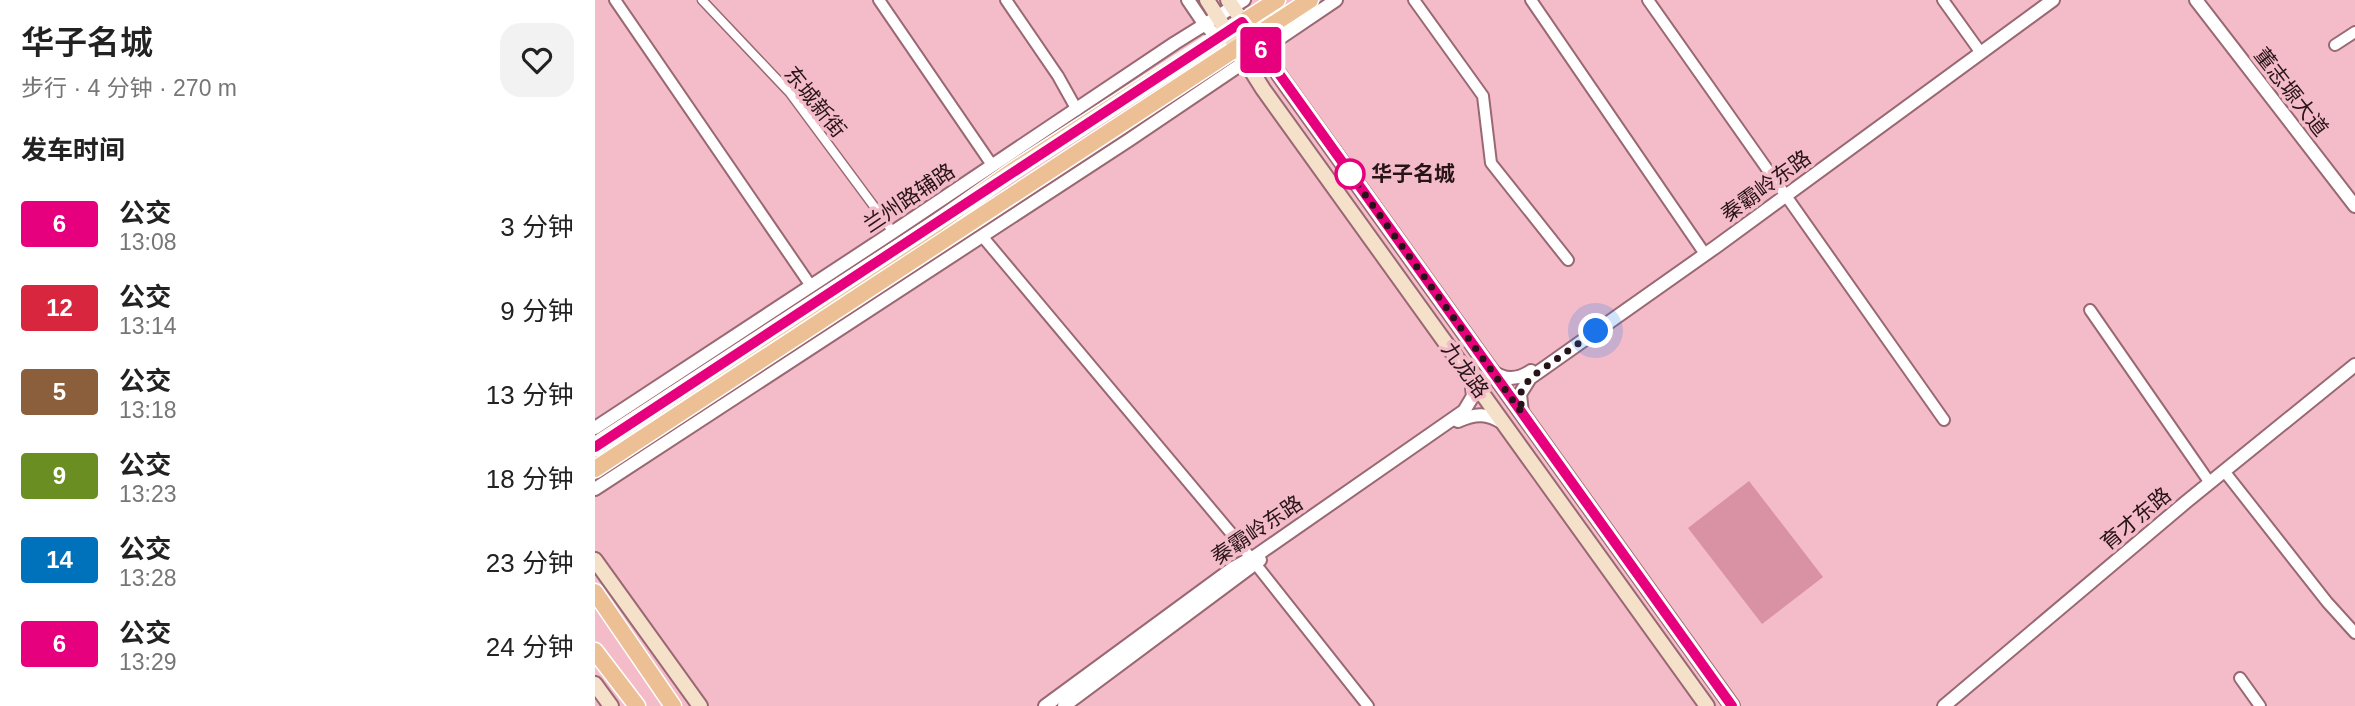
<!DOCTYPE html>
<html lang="zh">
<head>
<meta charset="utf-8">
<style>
	body { margin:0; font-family:Helvetica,"Noto Sans SC",sans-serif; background:#f2f2f2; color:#222; height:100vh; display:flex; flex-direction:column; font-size:26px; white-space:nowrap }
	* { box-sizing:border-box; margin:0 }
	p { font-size:23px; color:#767676 }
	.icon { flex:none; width:38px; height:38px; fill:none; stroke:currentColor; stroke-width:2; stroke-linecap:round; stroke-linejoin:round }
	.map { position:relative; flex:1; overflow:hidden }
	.drawer { display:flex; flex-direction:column; background:#fff; width:595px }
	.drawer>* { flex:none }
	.badge { padding:0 14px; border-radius:5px; font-size:24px; line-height:46px }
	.you { position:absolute; width:35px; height:35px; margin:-18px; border:5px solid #fff; border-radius:50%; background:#1a73e8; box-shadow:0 0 0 10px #1a73e833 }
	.map>.badge { position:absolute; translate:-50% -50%; box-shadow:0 0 0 4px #fff }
	h2 { padding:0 21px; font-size:26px; line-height:63px }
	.round { display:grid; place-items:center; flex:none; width:74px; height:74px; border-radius:21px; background:#f2f2f2 }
	.head { display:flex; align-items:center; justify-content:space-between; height:119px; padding:0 21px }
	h1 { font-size:33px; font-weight:600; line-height:52px }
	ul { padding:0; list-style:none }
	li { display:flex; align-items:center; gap:21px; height:84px; padding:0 21px }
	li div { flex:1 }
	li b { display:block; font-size:26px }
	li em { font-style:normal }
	li .badge { min-width:77px; font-weight:700; text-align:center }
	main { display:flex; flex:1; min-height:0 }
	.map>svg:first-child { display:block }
	.green { fill:#d992a3 }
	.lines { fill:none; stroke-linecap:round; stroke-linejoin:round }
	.pedestrian-casing { stroke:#996873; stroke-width:11 }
	.minor-casing { stroke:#996873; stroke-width:14 }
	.tertiary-casing { stroke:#996873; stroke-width:16 }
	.secondary-casing { stroke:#996873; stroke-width:18 }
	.primary-casing { stroke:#fff; stroke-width:19 }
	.pedestrian { stroke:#fff; stroke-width:8 }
	.minor { stroke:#fff; stroke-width:10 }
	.tertiary { stroke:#fff; stroke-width:12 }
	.secondary { stroke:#f5e0c9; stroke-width:14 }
	.primary { stroke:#ecc094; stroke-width:16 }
	.line-casing { stroke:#fff; stroke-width:16 }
	.line { stroke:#e6007e; stroke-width:10 }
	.walk { stroke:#271318; stroke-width:7; stroke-dasharray:0 12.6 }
	.stop-dot { fill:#fff; stroke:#e6007e; stroke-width:3.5 }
	.labels { text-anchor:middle; stroke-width:7; stroke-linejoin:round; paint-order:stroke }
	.street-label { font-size:21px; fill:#271318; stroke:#f3bcc8 }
	.stop-label { font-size:21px; font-weight:bold; fill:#271318; stroke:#f3bcc8; text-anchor:start }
</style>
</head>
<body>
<main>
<section class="drawer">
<div class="head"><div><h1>华子名城</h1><p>步行 · 4 分钟 · 270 m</p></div><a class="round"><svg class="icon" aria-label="heart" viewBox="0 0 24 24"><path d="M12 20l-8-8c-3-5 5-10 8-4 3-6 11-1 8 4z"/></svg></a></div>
<h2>发车时间</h2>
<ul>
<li><span class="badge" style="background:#e6007e;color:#fff">6</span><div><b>公交</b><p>13:08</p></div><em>3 分钟</em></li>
<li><span class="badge" style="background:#d7263d;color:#fff">12</span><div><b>公交</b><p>13:14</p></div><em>9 分钟</em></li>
<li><span class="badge" style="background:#8b5e3c;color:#fff">5</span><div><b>公交</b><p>13:18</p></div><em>13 分钟</em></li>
<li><span class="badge" style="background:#6b8e23;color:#fff">9</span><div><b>公交</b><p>13:23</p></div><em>18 分钟</em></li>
<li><span class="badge" style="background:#0072bc;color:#fff">14</span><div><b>公交</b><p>13:28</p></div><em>23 分钟</em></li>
<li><span class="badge" style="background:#e6007e;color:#fff">6</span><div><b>公交</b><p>13:29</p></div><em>24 分钟</em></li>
</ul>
</section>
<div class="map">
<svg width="1760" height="706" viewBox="0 0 1760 706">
	<rect width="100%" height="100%" fill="#f3bcc8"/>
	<path class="green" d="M 1154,481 L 1228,577 L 1167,624 L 1093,528 Z"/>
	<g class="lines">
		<defs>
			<path id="pedestrian" d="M 107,0 L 195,93 L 298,232"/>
			<g id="minor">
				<path d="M 20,0 L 216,286"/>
				<path d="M 284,0 L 397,165"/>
				<path d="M 411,0 L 463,76 L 482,110"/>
				<path d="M 819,0 L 888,96 L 896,163 L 973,260"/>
				<path d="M 936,0 L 1110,254"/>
				<path d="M 1053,0 L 1349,420"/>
				<path d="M 1348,0 L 1386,53"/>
				<path d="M 1740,45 L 1760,32"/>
				<path d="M 387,236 L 636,533 L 773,706"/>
				<path d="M 1495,310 L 1615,483"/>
				<path d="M 1633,476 L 1732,602 L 1760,633"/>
				<path d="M 1645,678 L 1665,706"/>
			</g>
			<g id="tertiary">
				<path d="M 593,0 L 610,25 L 644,57"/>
				<path d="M 1601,0 L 1760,206"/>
				<path d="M 896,370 C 909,381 923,380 936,371"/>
				<path d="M 927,413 L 925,394 L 935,378 L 1122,246 L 1458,0"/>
				<path d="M 863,421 C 881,413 892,413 908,423"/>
				<path d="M 0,428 L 298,232 L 580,43 L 649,0"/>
				<path d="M 0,489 L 534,140 L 741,0"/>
				<path d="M 450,706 L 638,568 L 662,555 L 869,411 L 878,396 L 876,378"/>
				<path d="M 469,706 L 665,560"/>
				<path d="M 1349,706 L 1591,502 L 1760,365"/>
			</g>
			<g id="secondary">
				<path d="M 612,0 L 668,89 L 1112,706"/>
				<path d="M 633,0 L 687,79 L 1137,706"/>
				<path d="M 0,560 L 105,706"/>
				<path d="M 0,684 L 16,706"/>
			</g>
			<g id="primary">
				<path d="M 0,447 L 342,224 L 417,171 L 682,0"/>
				<path d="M 0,469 L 715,0"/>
				<path d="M 0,592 L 78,706"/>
				<path d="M 0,651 L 42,706"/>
			</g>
		</defs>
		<use href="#pedestrian" class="pedestrian-casing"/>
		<use href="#minor" class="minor-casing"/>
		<use href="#tertiary" class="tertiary-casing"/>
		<use href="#secondary" class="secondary-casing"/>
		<use href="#primary" class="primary-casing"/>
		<use href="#pedestrian" class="pedestrian"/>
		<use href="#minor" class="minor"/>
		<use href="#tertiary" class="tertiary"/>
		<use href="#secondary" class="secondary"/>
		<use href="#primary" class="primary"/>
	</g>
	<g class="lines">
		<defs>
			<path id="line" d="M 0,447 L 647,22 L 1137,706"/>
		</defs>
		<use href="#line" class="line-casing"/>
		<use href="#line" class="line"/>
		<path class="walk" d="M 755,174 L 748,164 L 927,413 L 925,394 L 935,378 L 1001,331"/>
	</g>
	<circle class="stop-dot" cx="755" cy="174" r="14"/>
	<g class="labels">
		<g class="street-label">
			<text transform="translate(1696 92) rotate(52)" y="7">董志塬大道</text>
			<text transform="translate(220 102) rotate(51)" y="7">东城新街</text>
			<text transform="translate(1171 186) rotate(-36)" y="7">秦霸岭东路</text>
			<text transform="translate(314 198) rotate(-34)" y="7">兰州路辅路</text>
			<text transform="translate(870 370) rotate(54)" y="7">九龙路</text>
			<text transform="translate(1541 519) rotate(-40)" y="7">育才东路</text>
			<text transform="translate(662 530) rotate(-34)" y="7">秦霸岭东路</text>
		</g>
		<g class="stop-label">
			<text x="776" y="181">华子名城</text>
		</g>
	</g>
</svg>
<div class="you" style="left:1001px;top:331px"></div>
<b class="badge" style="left:666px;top:50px;background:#e6007e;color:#fff">6</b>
</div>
</main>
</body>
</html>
